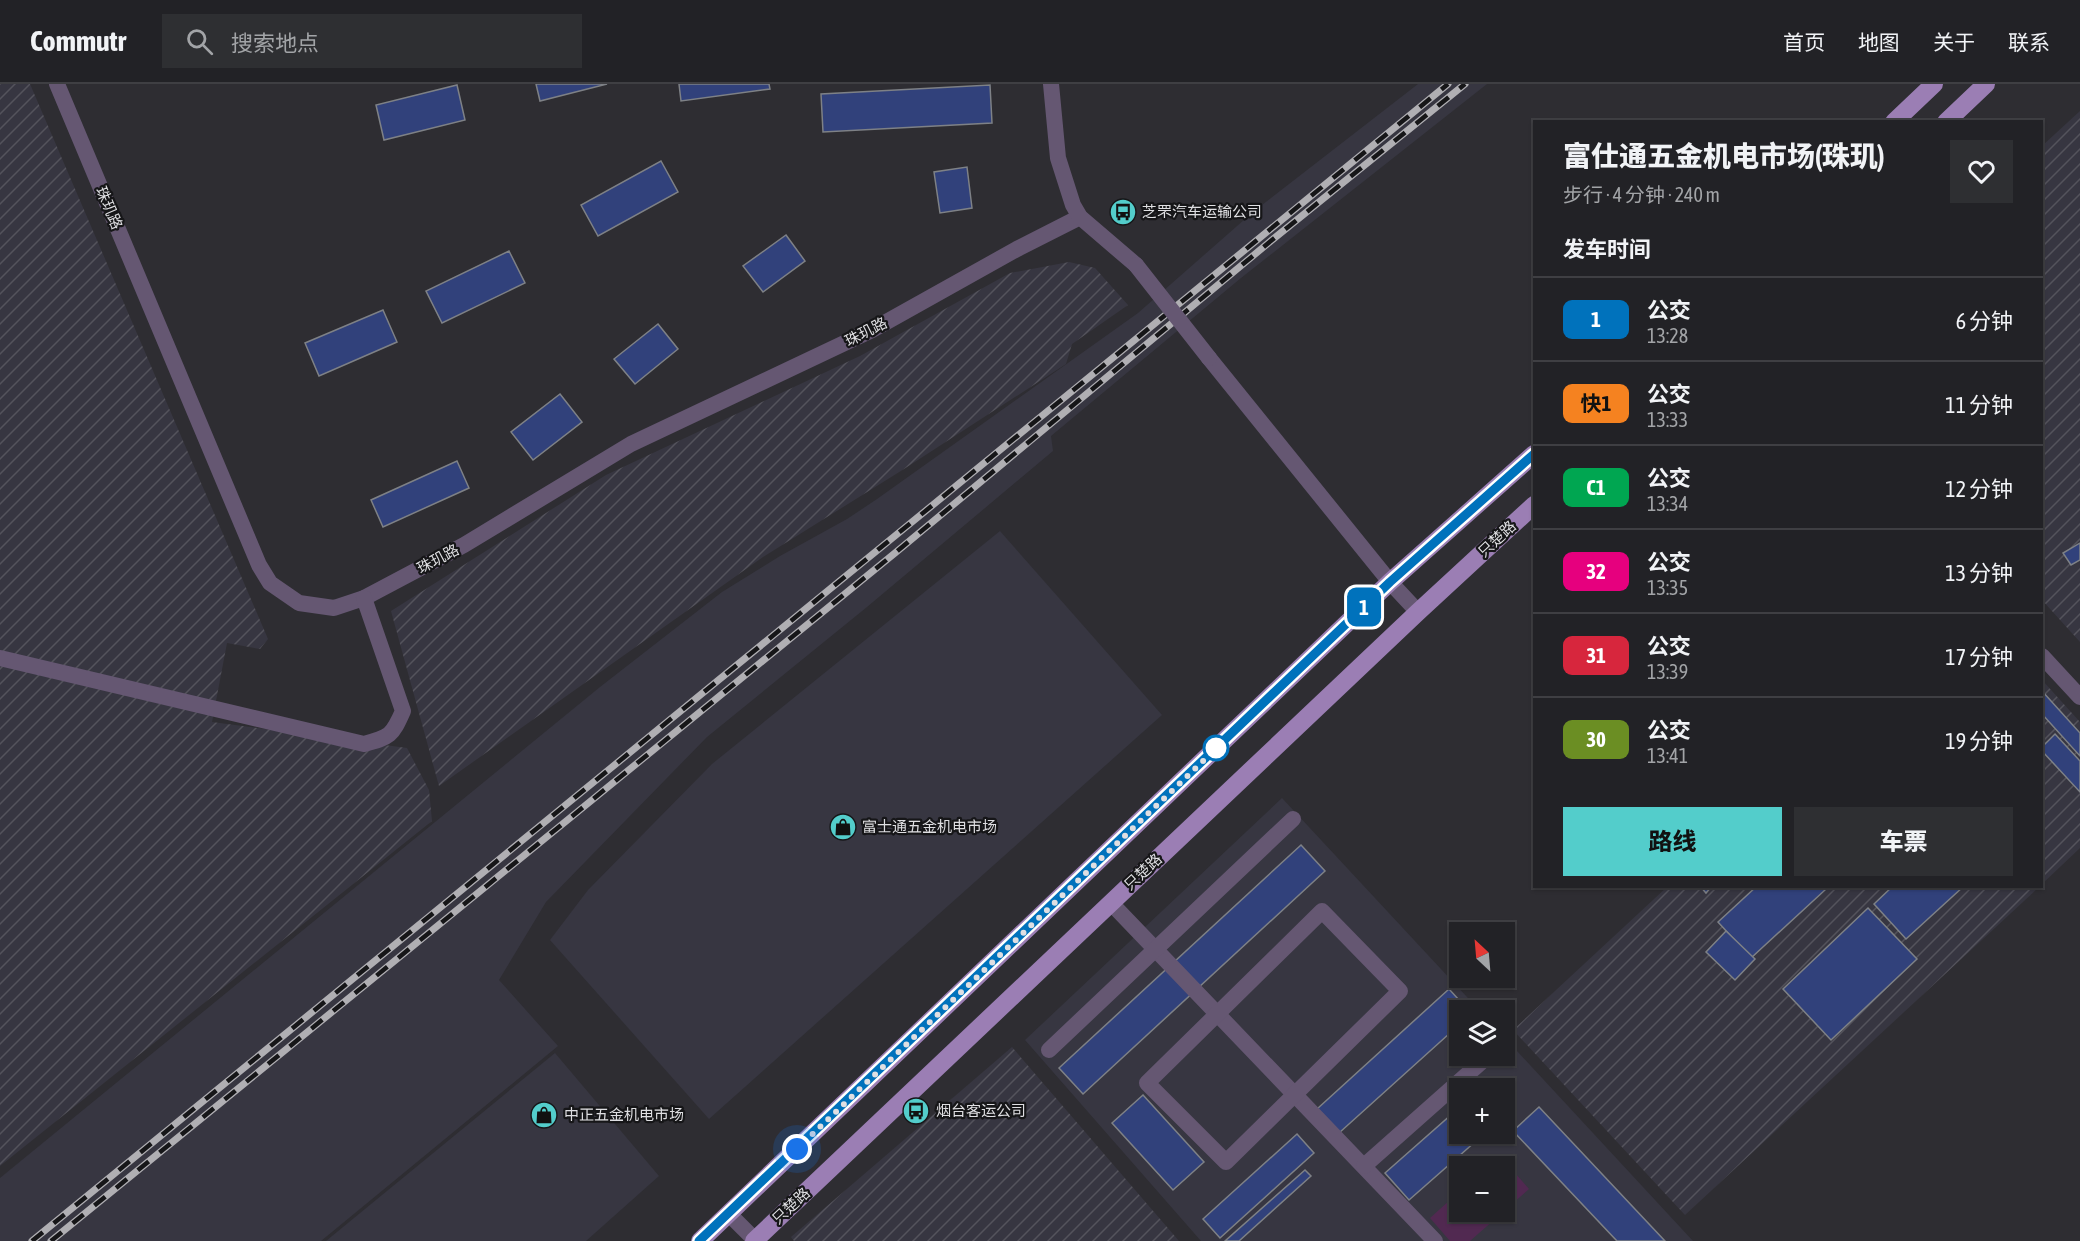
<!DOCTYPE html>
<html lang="zh">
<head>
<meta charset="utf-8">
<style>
	body { margin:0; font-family:"Asap Condensed","Noto Sans SC",sans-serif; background:#2e2f32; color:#f1f3f6; height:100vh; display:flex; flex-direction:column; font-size:22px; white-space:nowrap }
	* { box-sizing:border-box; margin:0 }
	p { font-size:20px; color:#a2a4a7 }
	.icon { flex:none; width:33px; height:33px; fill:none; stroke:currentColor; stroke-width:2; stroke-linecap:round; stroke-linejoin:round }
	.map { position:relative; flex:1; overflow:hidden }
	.details { position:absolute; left:1533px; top:36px; width:510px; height:768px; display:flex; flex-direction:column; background:#222226; border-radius:0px; box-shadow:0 2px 4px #0004,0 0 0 2px #3f3f43 }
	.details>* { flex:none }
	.badge { padding:0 12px; border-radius:9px; font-size:21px; line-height:39px }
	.needle { width:39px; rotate:334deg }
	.buttons { position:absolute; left:1449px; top:838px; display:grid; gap:12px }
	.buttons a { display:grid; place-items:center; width:66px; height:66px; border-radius:0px; background:#222226; box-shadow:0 2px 4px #0004,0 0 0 2px #3f3f43; font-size:30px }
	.you { position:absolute; width:30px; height:30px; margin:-15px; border:4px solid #fff; border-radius:50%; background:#1a73e8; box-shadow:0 0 0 9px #1a73e833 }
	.map>.badge { position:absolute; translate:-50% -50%; box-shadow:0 0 0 3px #fff }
	h2 { padding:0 30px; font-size:22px; line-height:54px }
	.round { display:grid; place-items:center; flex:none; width:63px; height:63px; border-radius:0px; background:#2e2f32 }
	.summary { display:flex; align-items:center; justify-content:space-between; height:102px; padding:0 30px }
	h1 { font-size:28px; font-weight:800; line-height:45px }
	.action { display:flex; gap:12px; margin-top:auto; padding:12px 30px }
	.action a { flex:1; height:69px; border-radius:0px; background:#53cdcb; color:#111; font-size:24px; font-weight:800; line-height:69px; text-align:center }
	.action a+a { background:#2e2f32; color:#f1f3f6 }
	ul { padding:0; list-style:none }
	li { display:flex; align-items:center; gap:18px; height:84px; padding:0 30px; border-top:2px solid #3f3f43 }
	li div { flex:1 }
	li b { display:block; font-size:22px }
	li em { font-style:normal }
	li .badge { min-width:66px; font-weight:700; text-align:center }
	header { display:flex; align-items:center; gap:36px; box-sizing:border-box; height:84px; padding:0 30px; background:#222226; border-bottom:2px solid #3f3f43 }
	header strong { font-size:28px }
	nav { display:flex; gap:33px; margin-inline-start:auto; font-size:21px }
	.search { width:420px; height:54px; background:#2e2f32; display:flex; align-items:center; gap:15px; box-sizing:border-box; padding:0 21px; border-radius:0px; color:#a2a4a7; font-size:22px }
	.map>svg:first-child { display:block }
	.built { fill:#373641; fill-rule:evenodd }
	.industrial { fill:url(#industrial-furrows) }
	.green { fill:#512951 }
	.building { fill:#31417b; stroke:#7e8186; stroke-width:1.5 }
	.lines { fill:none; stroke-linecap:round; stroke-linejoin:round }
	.minor { stroke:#655772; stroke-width:16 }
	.major { stroke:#9b7eb4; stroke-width:18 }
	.rail-casing { stroke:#b0afb3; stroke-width:7 }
	.rail { stroke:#161618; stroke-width:4.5; stroke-dasharray:14; stroke-linecap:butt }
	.minor-bridge { stroke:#655772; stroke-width:16 }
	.line-casing { stroke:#fff; stroke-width:14 }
	.line { stroke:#0072bc; stroke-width:9 }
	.walk { stroke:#dfdfe2; stroke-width:6; stroke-dasharray:0 10.8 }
	.stop-dot { fill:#fff; stroke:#0072bc; stroke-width:3 }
	.labels { text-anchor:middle; stroke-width:4.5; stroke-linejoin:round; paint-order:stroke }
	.street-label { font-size:15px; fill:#dfdfe2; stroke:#161618 }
	.poi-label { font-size:15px; fill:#dfdfe2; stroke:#161618; text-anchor:start }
</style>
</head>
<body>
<header>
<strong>Commutr</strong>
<div class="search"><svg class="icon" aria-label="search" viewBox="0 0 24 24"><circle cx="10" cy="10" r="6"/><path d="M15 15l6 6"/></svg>搜索地点</div>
<nav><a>首页</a><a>地图</a><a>关于</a><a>联系</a></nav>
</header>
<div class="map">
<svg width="2080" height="1157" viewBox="0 0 2080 1157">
	<defs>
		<pattern id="industrial-furrows" width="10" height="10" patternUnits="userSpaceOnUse" patternTransform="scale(1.5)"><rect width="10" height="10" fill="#373641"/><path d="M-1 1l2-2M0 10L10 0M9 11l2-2" fill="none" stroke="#54535c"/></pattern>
	</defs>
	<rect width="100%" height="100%" fill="#2e2d32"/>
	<g class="built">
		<path d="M 1418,0 L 1487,0 L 1241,194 L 1051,352 L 1053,367 L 867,523 L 707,653 L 546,818 L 499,896 L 558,962 L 321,1157 L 0,1157 L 0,1094 L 600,603 L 722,508 L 780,472 L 847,435 L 877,415 L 1138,229 L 1253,128 Z"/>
		<path d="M 1000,447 L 1162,631 L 709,1035 L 550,856 L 588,806 L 712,680 Z"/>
		<path d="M 1282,714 L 1480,927 L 1460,927 L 1460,972 L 1504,972 L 1505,954 L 1693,1157 L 1201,1157 L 1025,956 ZM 1460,1005 L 1504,1005 L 1504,1050 L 1460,1050 ZM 1460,1083 L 1504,1083 L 1504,1128 L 1460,1128 Z"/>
		<path d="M 555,969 L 659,1092 L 586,1157 L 326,1157 Z"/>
	</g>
	<g class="industrial">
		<path d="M 0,0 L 30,0 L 268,555 L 260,565 L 227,559 L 212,638 L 407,664 L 429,706 L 432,737 L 0,1082 Z"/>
		<path d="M 2080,27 L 2080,558 L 2042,516 L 2042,62 Z"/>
		<path d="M 1069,178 L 1095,184 L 1128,221 L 1072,260 L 1066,280 L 904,385 L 763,473 L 439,702 L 391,527 L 606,391 L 860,272 L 1010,189 Z"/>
		<path d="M 2042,596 L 2080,638 L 2080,764 L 2042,800 Z"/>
		<path d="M 1667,803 L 2039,803 L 1685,1131 L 1513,946 Z"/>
		<path d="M 1012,963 L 1179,1157 L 794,1157 L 791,1153 Z"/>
	</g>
	<g class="green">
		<path d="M 1500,1072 L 1529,1105 L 1505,1126 L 1504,1083 L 1488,1083 Z"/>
		<path d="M 1459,1108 L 1460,1128 L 1503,1128 L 1470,1157 L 1450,1157 L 1430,1134 Z"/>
	</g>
	<g class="building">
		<path d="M 536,0 L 607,0 L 540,17 Z"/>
		<path d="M 679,0 L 769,0 L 770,5 L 681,17 Z"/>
		<path d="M 457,1 L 465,36 L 384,56 L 376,21 Z"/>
		<path d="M 990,1 L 992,39 L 823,48 L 821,10 Z"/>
		<path d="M 661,77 L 678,108 L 598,152 L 581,121 Z"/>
		<path d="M 967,83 L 972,124 L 940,129 L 934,88 Z"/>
		<path d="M 786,151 L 805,177 L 763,208 L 743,182 Z"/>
		<path d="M 509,167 L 525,199 L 442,239 L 426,207 Z"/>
		<path d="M 383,226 L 397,258 L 319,292 L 305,259 Z"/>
		<path d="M 658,240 L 678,265 L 635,300 L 614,275 Z"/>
		<path d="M 560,310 L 582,338 L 533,376 L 511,348 Z"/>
		<path d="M 457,377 L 469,404 L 383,443 L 371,416 Z"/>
		<path d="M 2080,459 L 2080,476 L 2071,481 L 2063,469 Z"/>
		<path d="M 2042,607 L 2080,649 L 2080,672 L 2042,630 Z"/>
		<path d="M 2055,650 L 2080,677 L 2080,708 L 2042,667 L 2042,663 Z"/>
		<path d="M 1301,761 L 1325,787 L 1083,1010 L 1059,984 Z"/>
		<path d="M 1700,802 L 1712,802 L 1706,809 Z"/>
		<path d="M 1757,802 L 1822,802 L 1825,806 L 1751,874 L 1718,838 Z"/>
		<path d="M 1893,802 L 1964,802 L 1906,855 L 1874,820 Z"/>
		<path d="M 1868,824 L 1917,875 L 1831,956 L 1783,905 Z"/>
		<path d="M 1726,847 L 1755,875 L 1735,896 L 1706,868 Z"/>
		<path d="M 1449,905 L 1469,927 L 1460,927 L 1460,940 L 1339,1049 L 1317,1025 Z"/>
		<path d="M 1143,1011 L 1204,1078 L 1173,1106 L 1112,1039 Z"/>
		<path d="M 1460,1023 L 1460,1050 L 1484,1050 L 1409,1116 L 1385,1089 Z"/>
		<path d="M 1539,1023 L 1665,1157 L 1617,1157 L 1513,1047 Z"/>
		<path d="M 1297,1050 L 1314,1069 L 1220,1154 L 1203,1135 Z"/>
		<path d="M 1305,1086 L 1311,1092 L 1239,1157 L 1225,1157 Z"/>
	</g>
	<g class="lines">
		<g class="minor">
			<path d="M 57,0 L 259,481 L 270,499 L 299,519 L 334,524 L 364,514 L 464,461 L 631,360 L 872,246 L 1017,165 L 1080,133"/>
			<path d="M 1051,0 L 1058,74 L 1073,121 L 1080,133 L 1136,181"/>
			<path d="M 1209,274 L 1390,498 L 1418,528"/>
			<path d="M 2042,572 L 2080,613"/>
			<path d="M 0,574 L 364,660 C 390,653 392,652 403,627 L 364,514"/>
			<path d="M 1111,819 L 1435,1157"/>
			<path d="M 1322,827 L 1400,907 L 1226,1078 L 1147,999 Z"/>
			<path d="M 1504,957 L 1506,956"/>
			<path d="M 1049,966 L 1293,735"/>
			<path d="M 1364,1082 L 1488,972"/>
			<path d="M 729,1130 L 756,1157"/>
		</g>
		<g class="major">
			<path d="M 1894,38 L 1934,0"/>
			<path d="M 1946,38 L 1986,0"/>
			<path d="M 700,1157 L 1390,498 L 1534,370"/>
			<path d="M 754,1157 L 1418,528 L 1534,421"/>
		</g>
		<defs>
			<g id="rail">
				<path d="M 32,1157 L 1448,0"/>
				<path d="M 51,1157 L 895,469 L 1272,156 L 1465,0"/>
			</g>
		</defs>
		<use href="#rail" class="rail-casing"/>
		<use href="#rail" class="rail"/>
		<path class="minor-bridge" d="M 1136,181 L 1209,274"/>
	</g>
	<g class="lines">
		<defs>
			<path id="line" d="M 699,1157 L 1390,498 L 1534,370"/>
		</defs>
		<use href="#line" class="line-casing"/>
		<use href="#line" class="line"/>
		<path class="walk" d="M 797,1065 L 1221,660 L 1216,664"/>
	</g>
	<defs>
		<symbol id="bus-disc" viewBox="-11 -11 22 22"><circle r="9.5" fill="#53cdcb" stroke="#161618"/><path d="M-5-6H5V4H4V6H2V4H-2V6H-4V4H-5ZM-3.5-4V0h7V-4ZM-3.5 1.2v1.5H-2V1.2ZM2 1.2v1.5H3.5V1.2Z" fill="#111"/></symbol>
		<symbol id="shop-disc" viewBox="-11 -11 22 22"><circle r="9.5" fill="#53cdcb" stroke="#161618"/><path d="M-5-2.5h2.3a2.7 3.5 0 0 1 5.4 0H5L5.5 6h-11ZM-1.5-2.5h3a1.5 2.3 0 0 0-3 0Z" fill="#111"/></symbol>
	</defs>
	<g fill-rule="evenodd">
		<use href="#bus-disc" x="1108" y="113" width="30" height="30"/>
		<use href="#shop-disc" x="828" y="728" width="30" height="30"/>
		<use href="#bus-disc" x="901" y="1012" width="30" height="30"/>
		<use href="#shop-disc" x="529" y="1016" width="30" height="30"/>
	</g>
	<circle class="stop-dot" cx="1216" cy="664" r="12"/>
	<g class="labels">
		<g class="street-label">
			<text transform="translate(109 124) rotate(67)" y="5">珠玑路</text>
			<text transform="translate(866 248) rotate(-27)" y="5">珠玑路</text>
			<text transform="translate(1497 455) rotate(-43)" y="5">只楚路</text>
			<text transform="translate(438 475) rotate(-28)" y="5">珠玑路</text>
			<text transform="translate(1143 788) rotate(-43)" y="5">只楚路</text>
			<text transform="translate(791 1122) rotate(-43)" y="5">只楚路</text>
		</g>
		<g class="poi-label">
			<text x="1142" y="133">芝罘汽车运输公司</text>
			<text x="862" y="748">富士通五金机电市场</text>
			<text x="936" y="1032">烟台客运公司</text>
			<text x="564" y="1036">中正五金机电市场</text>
		</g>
	</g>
</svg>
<div class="buttons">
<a><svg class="needle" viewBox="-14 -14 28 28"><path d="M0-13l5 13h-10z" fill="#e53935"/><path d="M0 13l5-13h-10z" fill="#a2a4a7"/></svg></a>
<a><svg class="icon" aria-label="layers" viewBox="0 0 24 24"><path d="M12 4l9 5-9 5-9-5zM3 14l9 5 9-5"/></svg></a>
<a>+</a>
<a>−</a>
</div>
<div class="you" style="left:797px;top:1065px"></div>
<b class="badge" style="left:1364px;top:523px;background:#0072bc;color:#fff">1</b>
<section class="details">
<div class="summary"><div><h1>富仕通五金机电市场(珠玑)</h1><p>步行 · 4 分钟 · 240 m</p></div><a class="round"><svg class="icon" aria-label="heart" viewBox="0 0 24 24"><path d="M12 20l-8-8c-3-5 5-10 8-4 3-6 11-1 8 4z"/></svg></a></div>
<h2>发车时间</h2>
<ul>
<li><span class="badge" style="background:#0072bc;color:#fff">1</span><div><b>公交</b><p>13:28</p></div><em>6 分钟</em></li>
<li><span class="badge" style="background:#f58220;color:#111">快1</span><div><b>公交</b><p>13:33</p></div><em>11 分钟</em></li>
<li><span class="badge" style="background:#00a651;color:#fff">C1</span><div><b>公交</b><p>13:34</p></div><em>12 分钟</em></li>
<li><span class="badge" style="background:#e6007e;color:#fff">32</span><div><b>公交</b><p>13:35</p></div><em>13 分钟</em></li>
<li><span class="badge" style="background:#d7263d;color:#fff">31</span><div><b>公交</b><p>13:39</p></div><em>17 分钟</em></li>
<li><span class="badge" style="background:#6b8e23;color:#fff">30</span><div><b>公交</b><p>13:41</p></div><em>19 分钟</em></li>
</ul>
<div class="action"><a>路线</a><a>车票</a></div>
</section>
</div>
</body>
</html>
